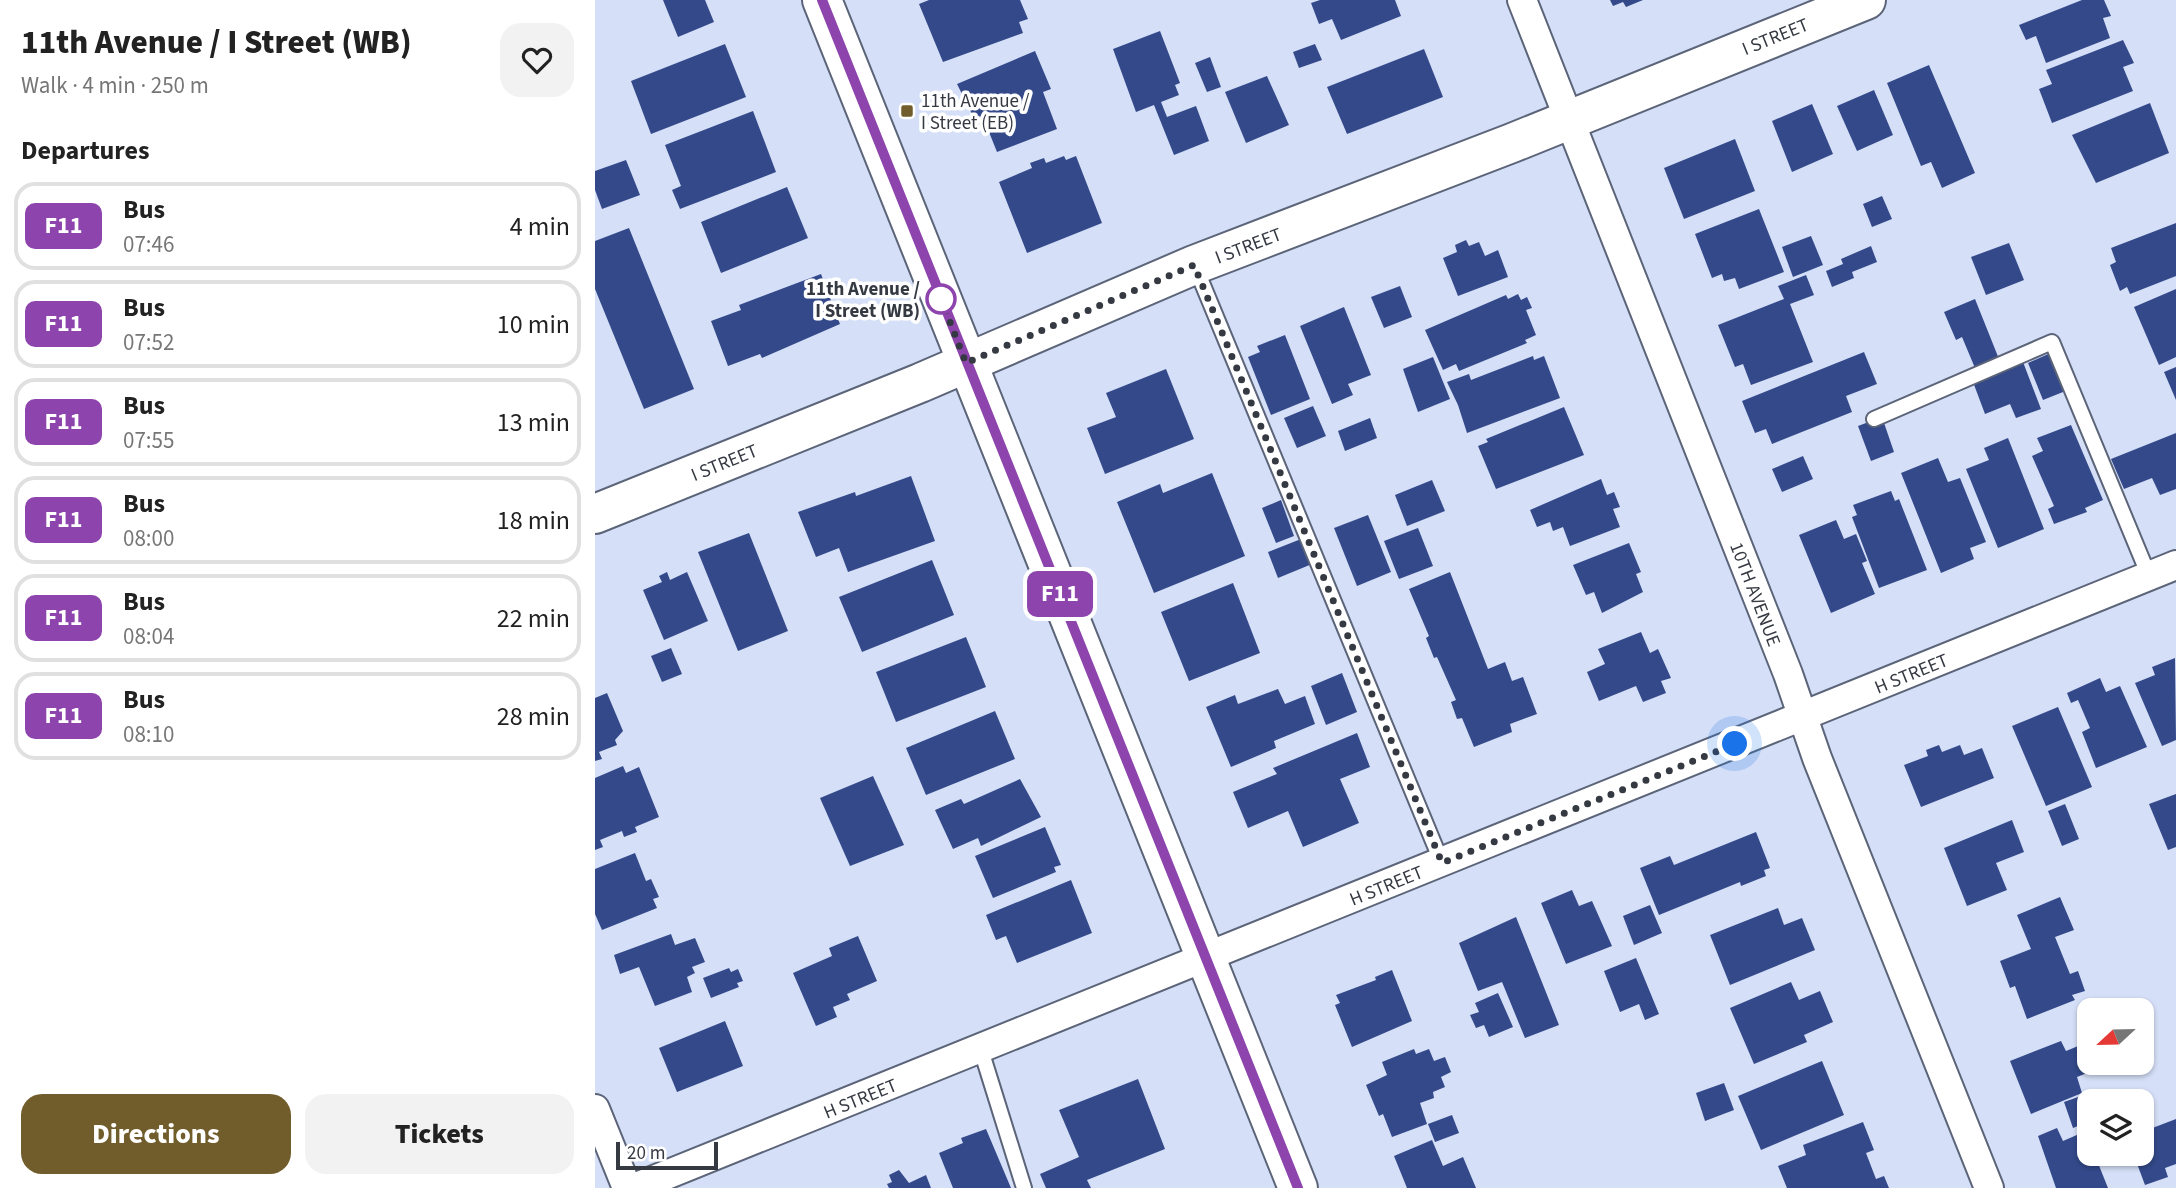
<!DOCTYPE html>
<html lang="en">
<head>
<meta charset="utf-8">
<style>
	body { margin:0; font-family:"Source Sans 3",sans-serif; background:#f2f2f2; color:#222; height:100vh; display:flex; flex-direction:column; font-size:26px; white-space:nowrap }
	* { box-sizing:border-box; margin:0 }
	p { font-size:23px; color:#767676 }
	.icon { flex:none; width:38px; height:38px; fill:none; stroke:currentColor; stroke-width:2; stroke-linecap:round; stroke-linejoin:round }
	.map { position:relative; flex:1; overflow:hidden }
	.panel { display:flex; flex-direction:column; background:#fff; width:595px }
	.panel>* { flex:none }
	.badge { padding:0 14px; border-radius:10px; font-size:24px; line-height:46px }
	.needle { width:46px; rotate:248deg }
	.fabs { position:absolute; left:1482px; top:998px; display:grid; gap:14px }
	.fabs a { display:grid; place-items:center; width:77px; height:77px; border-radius:14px; background:#fff; box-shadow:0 2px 5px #0004; font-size:35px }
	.scale { position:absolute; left:21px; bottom:18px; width:102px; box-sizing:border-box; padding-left:7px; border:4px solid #353942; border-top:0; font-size:19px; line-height:24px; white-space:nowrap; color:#353942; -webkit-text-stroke:5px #fff; paint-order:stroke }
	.you { position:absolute; width:35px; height:35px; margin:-18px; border:5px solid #fff; border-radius:50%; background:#1a73e8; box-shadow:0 0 0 10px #1a73e833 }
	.map>.badge { position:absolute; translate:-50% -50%; box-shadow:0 0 0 4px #fff }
	h2 { padding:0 21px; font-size:26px; line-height:63px }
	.round { display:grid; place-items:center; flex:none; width:74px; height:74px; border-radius:21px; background:#f2f2f2 }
	.overview { display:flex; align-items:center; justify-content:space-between; height:119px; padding:0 21px }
	h1 { font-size:33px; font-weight:800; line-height:52px }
	.cta { display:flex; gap:14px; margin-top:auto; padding:14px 21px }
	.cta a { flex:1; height:80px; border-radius:21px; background:#715d2c; color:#fff; font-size:28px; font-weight:800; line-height:80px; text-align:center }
	.cta a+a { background:#f2f2f2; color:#222 }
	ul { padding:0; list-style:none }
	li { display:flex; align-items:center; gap:21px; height:88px; margin:0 14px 10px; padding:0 7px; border:4px solid #e0e0e0; border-radius:21px }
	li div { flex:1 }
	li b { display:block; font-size:26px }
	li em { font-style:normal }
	li .badge { min-width:77px; font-weight:700; text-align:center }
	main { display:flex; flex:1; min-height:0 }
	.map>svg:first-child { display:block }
	.building { fill:#33498a }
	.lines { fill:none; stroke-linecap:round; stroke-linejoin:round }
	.lane-casing { stroke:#5b6478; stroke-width:18 }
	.street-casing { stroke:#5b6478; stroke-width:32 }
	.secondary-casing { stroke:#5b6478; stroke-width:42 }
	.lane { stroke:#fff; stroke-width:14 }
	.street { stroke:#fff; stroke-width:28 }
	.secondary { stroke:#fff; stroke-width:38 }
	.line-casing { stroke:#fff; stroke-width:16 }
	.line { stroke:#8e44ad; stroke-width:10 }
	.walk { stroke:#353942; stroke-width:7; stroke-dasharray:0 12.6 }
	.poi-dot { fill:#715d2c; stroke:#fff; stroke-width:2.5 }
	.stop-dot { fill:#fff; stroke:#8e44ad; stroke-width:3.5 }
	.labels { text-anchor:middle; stroke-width:7; stroke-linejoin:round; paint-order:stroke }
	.street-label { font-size:19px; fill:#353942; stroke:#fff }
	.poi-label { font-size:19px; fill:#353942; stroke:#fff; text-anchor:start }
	.stop-label { font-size:19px; font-weight:bold; fill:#353942; stroke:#fff; text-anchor:end }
</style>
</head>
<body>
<main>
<section class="panel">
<div class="overview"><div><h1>11th Avenue / I Street (WB)</h1><p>Walk · 4 min · 250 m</p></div><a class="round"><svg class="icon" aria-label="heart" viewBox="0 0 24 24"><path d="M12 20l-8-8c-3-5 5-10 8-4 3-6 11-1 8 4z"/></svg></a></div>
<h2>Departures</h2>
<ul>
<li><span class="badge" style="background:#8e44ad;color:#fff">F11</span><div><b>Bus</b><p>07:46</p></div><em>4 min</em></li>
<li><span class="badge" style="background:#8e44ad;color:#fff">F11</span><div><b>Bus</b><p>07:52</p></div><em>10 min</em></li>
<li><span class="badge" style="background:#8e44ad;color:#fff">F11</span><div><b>Bus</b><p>07:55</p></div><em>13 min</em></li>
<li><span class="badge" style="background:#8e44ad;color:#fff">F11</span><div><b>Bus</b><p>08:00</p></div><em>18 min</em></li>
<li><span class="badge" style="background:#8e44ad;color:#fff">F11</span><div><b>Bus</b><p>08:04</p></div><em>22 min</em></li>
<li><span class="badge" style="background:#8e44ad;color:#fff">F11</span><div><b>Bus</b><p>08:10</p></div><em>28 min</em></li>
</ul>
<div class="cta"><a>Directions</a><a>Tickets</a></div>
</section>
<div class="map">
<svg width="1581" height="1188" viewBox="0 0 1581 1188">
	<rect width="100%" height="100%" fill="#d5dff7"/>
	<g class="building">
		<path d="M 68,0 L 110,0 L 119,22 L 83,37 Z"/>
		<path d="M 334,0 L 425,0 L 433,19 L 424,22 L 428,33 L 348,62 L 324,4 Z"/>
		<path d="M 725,0 L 800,0 L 806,16 L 746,40 L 737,19 L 724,24 L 716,3 Z"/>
		<path d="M 1015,0 L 1048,0 L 1031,7 L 1028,2 L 1018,6 Z"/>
		<path d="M 1487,0 L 1509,0 L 1516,16 L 1508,18 L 1515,38 L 1451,63 L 1441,36 L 1431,40 L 1424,25 Z"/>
		<path d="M 565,31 L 585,83 L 580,85 L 584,95 L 566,102 L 572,117 L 601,106 L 614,141 L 579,155 L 559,105 L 541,112 L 518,49 Z"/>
		<path d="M 1528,40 L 1539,63 L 1528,67 L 1538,91 L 1457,123 L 1444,89 L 1457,84 L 1451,70 Z"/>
		<path d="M 130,44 L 151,97 L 56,134 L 36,81 Z"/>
		<path d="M 720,44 L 727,60 L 704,68 L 698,52 Z"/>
		<path d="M 829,49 L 848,97 L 752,134 L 732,87 Z"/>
		<path d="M 440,51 L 456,89 L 448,92 L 462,129 L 402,152 L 388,117 L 380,120 L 362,84 Z"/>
		<path d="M 615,57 L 626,87 L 612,92 L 600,63 Z"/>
		<path d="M 1334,65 L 1380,173 L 1347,188 L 1336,162 L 1326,166 L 1292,83 Z"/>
		<path d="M 672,76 L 694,125 L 651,143 L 630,92 Z"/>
		<path d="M 1279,90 L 1298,135 L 1262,151 L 1242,106 Z"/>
		<path d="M 1555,103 L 1574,153 L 1501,183 L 1477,135 Z"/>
		<path d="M 1217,104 L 1238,154 L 1197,172 L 1177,121 Z"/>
		<path d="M 158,111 L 181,172 L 85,209 L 77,190 L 86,186 L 70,145 Z"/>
		<path d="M 1140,139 L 1160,191 L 1089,219 L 1069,168 Z"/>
		<path d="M 469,156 L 471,160 L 481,156 L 507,223 L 432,253 L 404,182 L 437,168 L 435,163 L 449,158 L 451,163 Z"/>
		<path d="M 31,160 L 45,195 L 7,209 L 0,190 L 0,171 Z"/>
		<path d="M 192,187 L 213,238 L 126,273 L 106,222 Z"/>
		<path d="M 1287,196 L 1297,219 L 1277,227 L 1268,204 Z"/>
		<path d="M 1164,209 L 1189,272 L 1144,289 L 1140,278 L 1129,281 L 1127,274 L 1117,278 L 1100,234 Z"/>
		<path d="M 1581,223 L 1581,276 L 1535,294 L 1532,287 L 1525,291 L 1515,265 L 1521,262 L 1516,248 Z"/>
		<path d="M 34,228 L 99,389 L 49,409 L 0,289 L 0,241 Z"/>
		<path d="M 1216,236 L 1228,265 L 1198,277 L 1187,247 Z"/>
		<path d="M 871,240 L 874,246 L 884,242 L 890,256 L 903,250 L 913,277 L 863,296 L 848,258 L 862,252 L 860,245 Z"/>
		<path d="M 1414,243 L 1429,280 L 1391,295 L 1376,257 Z"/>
		<path d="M 1276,246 L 1282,262 L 1257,272 L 1259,278 L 1237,287 L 1231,271 L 1248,264 L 1246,259 Z"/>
		<path d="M 226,274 L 245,324 L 167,358 L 165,354 L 133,366 L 116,321 L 146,310 L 144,305 Z"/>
		<path d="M 1211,275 L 1219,295 L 1195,304 L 1218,362 L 1156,385 L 1148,364 L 1140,367 L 1123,325 L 1189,299 L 1183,286 Z"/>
		<path d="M 805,286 L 817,317 L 789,328 L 776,297 Z"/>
		<path d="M 1581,289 L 1581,357 L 1564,365 L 1539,307 Z"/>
		<path d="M 923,294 L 926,300 L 932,297 L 937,308 L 931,310 L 941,335 L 930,340 L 932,343 L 864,371 L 861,364 L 848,370 L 830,330 L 911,295 L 913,299 Z"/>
		<path d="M 1380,299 L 1404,359 L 1380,368 L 1367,337 L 1361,340 L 1349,312 Z"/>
		<path d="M 749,307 L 776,375 L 753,384 L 758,395 L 737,404 L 705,326 Z"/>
		<path d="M 690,335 L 715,399 L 676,415 L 653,357 L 665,352 L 662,346 Z"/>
		<path d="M 1269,352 L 1282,384 L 1251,396 L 1257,412 L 1177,444 L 1171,429 L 1160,433 L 1147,401 Z"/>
		<path d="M 1458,352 L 1473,390 L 1448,400 L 1433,363 Z"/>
		<path d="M 938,356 L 939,360 L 949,356 L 965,398 L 872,433 L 863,405 L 852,382 L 874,374 L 876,380 Z"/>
		<path d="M 838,357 L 855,399 L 823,412 L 808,369 Z"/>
		<path d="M 1428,362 L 1446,409 L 1421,418 L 1415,404 L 1390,414 L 1378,382 Z"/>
		<path d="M 1581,367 L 1581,400 L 1569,372 Z"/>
		<path d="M 571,369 L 599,439 L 510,474 L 492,428 L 521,417 L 511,393 Z"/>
		<path d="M 718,406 L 731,436 L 702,448 L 689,418 Z"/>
		<path d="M 969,407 L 989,455 L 901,489 L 883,446 L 893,442 L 891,439 Z"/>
		<path d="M 1287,417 L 1299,452 L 1276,461 L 1263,426 Z"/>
		<path d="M 775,418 L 782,438 L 750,451 L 743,431 Z"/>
		<path d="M 1476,425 L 1508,500 L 1490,508 L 1492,512 L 1459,524 L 1453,509 L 1459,506 L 1437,456 L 1448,451 L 1442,438 Z"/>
		<path d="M 1581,433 L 1581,489 L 1565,495 L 1557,478 L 1529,489 L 1516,459 Z"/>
		<path d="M 1413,438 L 1449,529 L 1403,548 L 1371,469 L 1394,460 L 1389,448 Z"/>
		<path d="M 1208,456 L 1218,479 L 1187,492 L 1177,469 Z"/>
		<path d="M 1343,458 L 1353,482 L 1365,478 L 1391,542 L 1375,548 L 1379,559 L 1346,573 L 1306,473 Z"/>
		<path d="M 617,473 L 650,556 L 559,593 L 522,502 L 565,484 L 568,493 Z"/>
		<path d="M 316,476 L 340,541 L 253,572 L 244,548 L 221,557 L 203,512 L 260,492 L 261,496 Z"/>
		<path d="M 1006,479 L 1012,495 L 1019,492 L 1025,507 L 1018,509 L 1025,527 L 975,546 L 968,527 L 958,531 L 955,522 L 942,527 L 935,510 Z"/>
		<path d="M 837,480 L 850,511 L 812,526 L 800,495 Z"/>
		<path d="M 1296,491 L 1300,501 L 1304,499 L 1332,570 L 1284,588 L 1257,517 L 1262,515 L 1258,505 Z"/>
		<path d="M 686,500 L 699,536 L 681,543 L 667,508 Z"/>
		<path d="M 773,515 L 796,572 L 762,586 L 739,528 Z"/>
		<path d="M 1241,520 L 1249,539 L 1261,534 L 1272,561 L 1267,563 L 1280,594 L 1236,613 L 1204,535 Z"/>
		<path d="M 823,528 L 838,566 L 804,579 L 789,541 Z"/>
		<path d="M 154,533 L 193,631 L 143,651 L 103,552 Z"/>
		<path d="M 706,539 L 717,564 L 683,578 L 673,552 Z"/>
		<path d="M 1034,543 L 1046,572 L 1041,574 L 1048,592 L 1007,613 L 999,592 L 991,595 L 978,565 Z"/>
		<path d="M 337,560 L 359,615 L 267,652 L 244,597 Z"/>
		<path d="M 72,572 L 75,580 L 92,572 L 113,621 L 69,640 L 48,590 L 67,582 L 64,576 Z"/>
		<path d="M 855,572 L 893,669 L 910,662 L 917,681 L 928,677 L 942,714 L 915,724 L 917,732 L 879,747 L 867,718 L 862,719 L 856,702 L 861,700 L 842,657 L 839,658 L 831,638 L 834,636 L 814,589 Z"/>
		<path d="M 638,583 L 665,653 L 594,681 L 566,612 Z"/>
		<path d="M 1046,632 L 1055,653 L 1063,649 L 1076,678 L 1066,681 L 1071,693 L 1048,702 L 1041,686 L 1004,701 L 992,672 L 1010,664 L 1003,649 Z"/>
		<path d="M 371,637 L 391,687 L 301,722 L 281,672 Z"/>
		<path d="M 76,648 L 87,674 L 67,682 L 56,656 Z"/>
		<path d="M 1580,658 L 1581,740 L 1567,746 L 1540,683 L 1560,675 L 1557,667 Z"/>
		<path d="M 747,673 L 762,712 L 731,725 L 716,686 Z"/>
		<path d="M 1505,678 L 1511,692 L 1525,686 L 1552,747 L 1501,768 L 1487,732 L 1495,728 L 1483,700 L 1476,703 L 1472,693 Z"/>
		<path d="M 683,689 L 690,704 L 710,696 L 720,724 L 679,741 L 681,748 L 636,767 L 611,707 L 640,695 L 643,704 Z"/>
		<path d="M 12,693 L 28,731 L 20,740 L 22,745 L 4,752 L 7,759 L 0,761 L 0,698 Z"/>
		<path d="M 1463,707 L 1497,787 L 1451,806 L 1417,726 Z"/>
		<path d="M 400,711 L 420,759 L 331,795 L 311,748 Z"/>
		<path d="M 762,733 L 775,767 L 745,779 L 764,823 L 708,847 L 693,811 L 653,828 L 638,792 L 682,774 L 678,768 Z"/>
		<path d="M 1344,745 L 1347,752 L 1365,745 L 1369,755 L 1387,748 L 1399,778 L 1326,807 L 1309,765 L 1333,756 L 1331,750 Z"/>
		<path d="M 28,766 L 31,773 L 44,767 L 64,817 L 40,827 L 42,832 L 29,837 L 27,831 L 5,840 L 8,847 L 0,850 L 0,778 Z"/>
		<path d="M 278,776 L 309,845 L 255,866 L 225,798 Z"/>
		<path d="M 425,779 L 446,817 L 386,846 L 383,838 L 358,849 L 340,810 L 366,799 L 369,804 Z"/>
		<path d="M 1581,794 L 1581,847 L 1573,850 L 1554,804 Z"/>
		<path d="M 1470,804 L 1484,839 L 1467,846 L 1453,811 Z"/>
		<path d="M 1417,820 L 1429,852 L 1401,863 L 1412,890 L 1372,906 L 1349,848 Z"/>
		<path d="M 450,827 L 466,865 L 459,867 L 461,872 L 398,898 L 380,856 Z"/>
		<path d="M 1161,832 L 1175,868 L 1169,870 L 1171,876 L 1146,886 L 1145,882 L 1064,915 L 1045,868 L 1075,856 L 1079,865 Z"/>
		<path d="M 40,853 L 51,881 L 56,879 L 64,897 L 58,899 L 62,908 L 7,930 L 0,914 L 0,869 Z"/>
		<path d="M 476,880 L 497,933 L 422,963 L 411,936 L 401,940 L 391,915 Z"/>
		<path d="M 977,890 L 984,906 L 997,901 L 1017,946 L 971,964 L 946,903 Z"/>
		<path d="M 1465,897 L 1479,930 L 1460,937 L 1475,974 L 1483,971 L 1490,991 L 1477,995 L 1480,1000 L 1432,1019 L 1420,986 L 1415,988 L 1405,961 L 1436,949 L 1422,915 Z"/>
		<path d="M 1055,905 L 1067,933 L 1039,945 L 1028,916 Z"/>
		<path d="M 1183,908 L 1189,925 L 1207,918 L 1220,950 L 1135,985 L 1115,935 Z"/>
		<path d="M 921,917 L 964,1025 L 930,1038 L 907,982 L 883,991 L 864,943 Z"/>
		<path d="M 76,934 L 80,945 L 100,938 L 110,962 L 97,967 L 100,973 L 92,977 L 97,992 L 60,1006 L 44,967 L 25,974 L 19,955 Z"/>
		<path d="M 263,936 L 282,981 L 252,994 L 255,1000 L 238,1007 L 242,1017 L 221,1026 L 198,973 L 237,956 L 234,948 Z"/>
		<path d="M 1041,958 L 1064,1014 L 1050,1020 L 1044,1004 L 1025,1012 L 1009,971 Z"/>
		<path d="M 134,968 L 136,972 L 143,969 L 148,981 L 142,983 L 144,987 L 116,998 L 108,978 Z"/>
		<path d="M 797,970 L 817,1021 L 757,1047 L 740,1005 L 745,1003 L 741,995 L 781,980 L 780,977 Z"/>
		<path d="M 1196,982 L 1204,1000 L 1225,991 L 1238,1022 L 1209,1035 L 1212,1042 L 1159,1064 L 1135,1008 Z"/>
		<path d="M 903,993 L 918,1027 L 894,1037 L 889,1025 L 881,1028 L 875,1015 L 884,1012 L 880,1003 Z"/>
		<path d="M 130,1021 L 148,1066 L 82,1092 L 64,1048 Z"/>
		<path d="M 1466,1041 L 1471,1051 L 1493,1042 L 1494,1062 L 1500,1062 L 1502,1069 L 1482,1077 L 1487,1093 L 1436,1114 L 1415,1061 Z"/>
		<path d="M 819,1049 L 821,1054 L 834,1049 L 839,1061 L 850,1057 L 856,1072 L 846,1077 L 850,1087 L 838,1092 L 839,1098 L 825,1103 L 832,1124 L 797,1137 L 788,1114 L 784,1116 L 771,1085 L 792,1075 L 787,1062 Z"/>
		<path d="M 1227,1061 L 1249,1115 L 1166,1150 L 1143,1096 Z"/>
		<path d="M 543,1079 L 570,1149 L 492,1180 L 496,1188 L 451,1188 L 445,1174 L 484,1157 L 464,1110 Z"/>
		<path d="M 1129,1083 L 1139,1110 L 1110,1121 L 1101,1093 Z"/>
		<path d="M 1483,1097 L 1484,1101 L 1489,1099 L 1494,1115 L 1494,1127 L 1485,1130 L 1483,1126 L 1478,1128 L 1469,1102 Z"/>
		<path d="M 857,1115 L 864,1133 L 840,1142 L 833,1124 Z"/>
		<path d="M 1581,1119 L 1581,1164 L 1570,1168 L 1573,1177 L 1550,1185 L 1538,1153 L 1547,1153 L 1547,1132 Z"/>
		<path d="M 1268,1122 L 1279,1150 L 1271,1153 L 1281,1179 L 1289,1176 L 1294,1188 L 1192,1188 L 1183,1166 L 1211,1155 L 1208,1145 Z"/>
		<path d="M 1462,1128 L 1468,1141 L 1491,1131 L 1494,1153 L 1499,1153 L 1513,1188 L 1461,1188 L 1443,1136 Z"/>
		<path d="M 391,1129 L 416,1188 L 358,1188 L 344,1153 L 368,1143 L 366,1138 Z"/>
		<path d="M 837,1140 L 848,1166 L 868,1157 L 881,1188 L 812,1188 L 799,1156 Z"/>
		<path d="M 304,1170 L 314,1183 L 331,1175 L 336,1188 L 294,1188 L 292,1184 L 297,1182 L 294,1175 Z"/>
	</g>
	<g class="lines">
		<defs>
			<g id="lane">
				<path d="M 600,266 L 847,863"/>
				<path d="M 1279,419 L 1457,342 L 1554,576"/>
				<path d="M 386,1050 L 429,1188"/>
			</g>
			<g id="street">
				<path d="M 927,0 L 1193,674 L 1222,758 L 1394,1188"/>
				<path d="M 0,1109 L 32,1188"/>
				<path d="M 39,1188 L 1581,565"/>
			</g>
			<g id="secondary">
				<path d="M 227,0 L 703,1188"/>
				<path d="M 0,514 L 325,383 L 599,265 L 917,143 L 1271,0"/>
			</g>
		</defs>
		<use href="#lane" class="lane-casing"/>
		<use href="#street" class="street-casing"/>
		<use href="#secondary" class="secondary-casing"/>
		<use href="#lane" class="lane"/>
		<use href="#street" class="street"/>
		<use href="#secondary" class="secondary"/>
	</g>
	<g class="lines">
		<defs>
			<path id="line" d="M 227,0 L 703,1188"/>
		</defs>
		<use href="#line" class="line-casing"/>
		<use href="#line" class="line"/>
		<path class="walk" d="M 346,299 L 371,363 L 599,265 L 847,863 L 1140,744"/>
	</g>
	<rect class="poi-dot" x="305" y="104" width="14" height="14" rx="3.5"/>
	<circle class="stop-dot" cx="346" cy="299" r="14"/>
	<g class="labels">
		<g class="street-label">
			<text transform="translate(1180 36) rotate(-22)" y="7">I STREET</text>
			<text transform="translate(653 245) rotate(-21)" y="7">I STREET</text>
			<text transform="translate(129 462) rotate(-22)" y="7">I STREET</text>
			<text transform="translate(1161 594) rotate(69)" y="7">10TH AVENUE</text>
			<text transform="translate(1316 673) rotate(-22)" y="7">H STREET</text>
			<text transform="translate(791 885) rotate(-22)" y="7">H STREET</text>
			<text transform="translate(265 1098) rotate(-22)" y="7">H STREET</text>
		</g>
		<g class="poi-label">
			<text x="326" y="107">11th Avenue /<tspan x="326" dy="22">I Street (EB)</tspan></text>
		</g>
		<g class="stop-label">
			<text x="325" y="295">11th Avenue /<tspan x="325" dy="22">I Street (WB)</tspan></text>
		</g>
	</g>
</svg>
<div class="fabs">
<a><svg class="needle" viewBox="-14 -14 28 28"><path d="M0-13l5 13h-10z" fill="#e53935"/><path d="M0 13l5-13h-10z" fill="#767676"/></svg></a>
<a><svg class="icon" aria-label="layers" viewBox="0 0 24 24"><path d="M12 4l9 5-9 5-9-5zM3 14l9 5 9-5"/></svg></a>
</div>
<div class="scale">20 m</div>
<div class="you" style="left:1140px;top:744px"></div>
<b class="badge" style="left:465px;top:594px;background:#8e44ad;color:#fff">F11</b>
</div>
</main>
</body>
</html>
